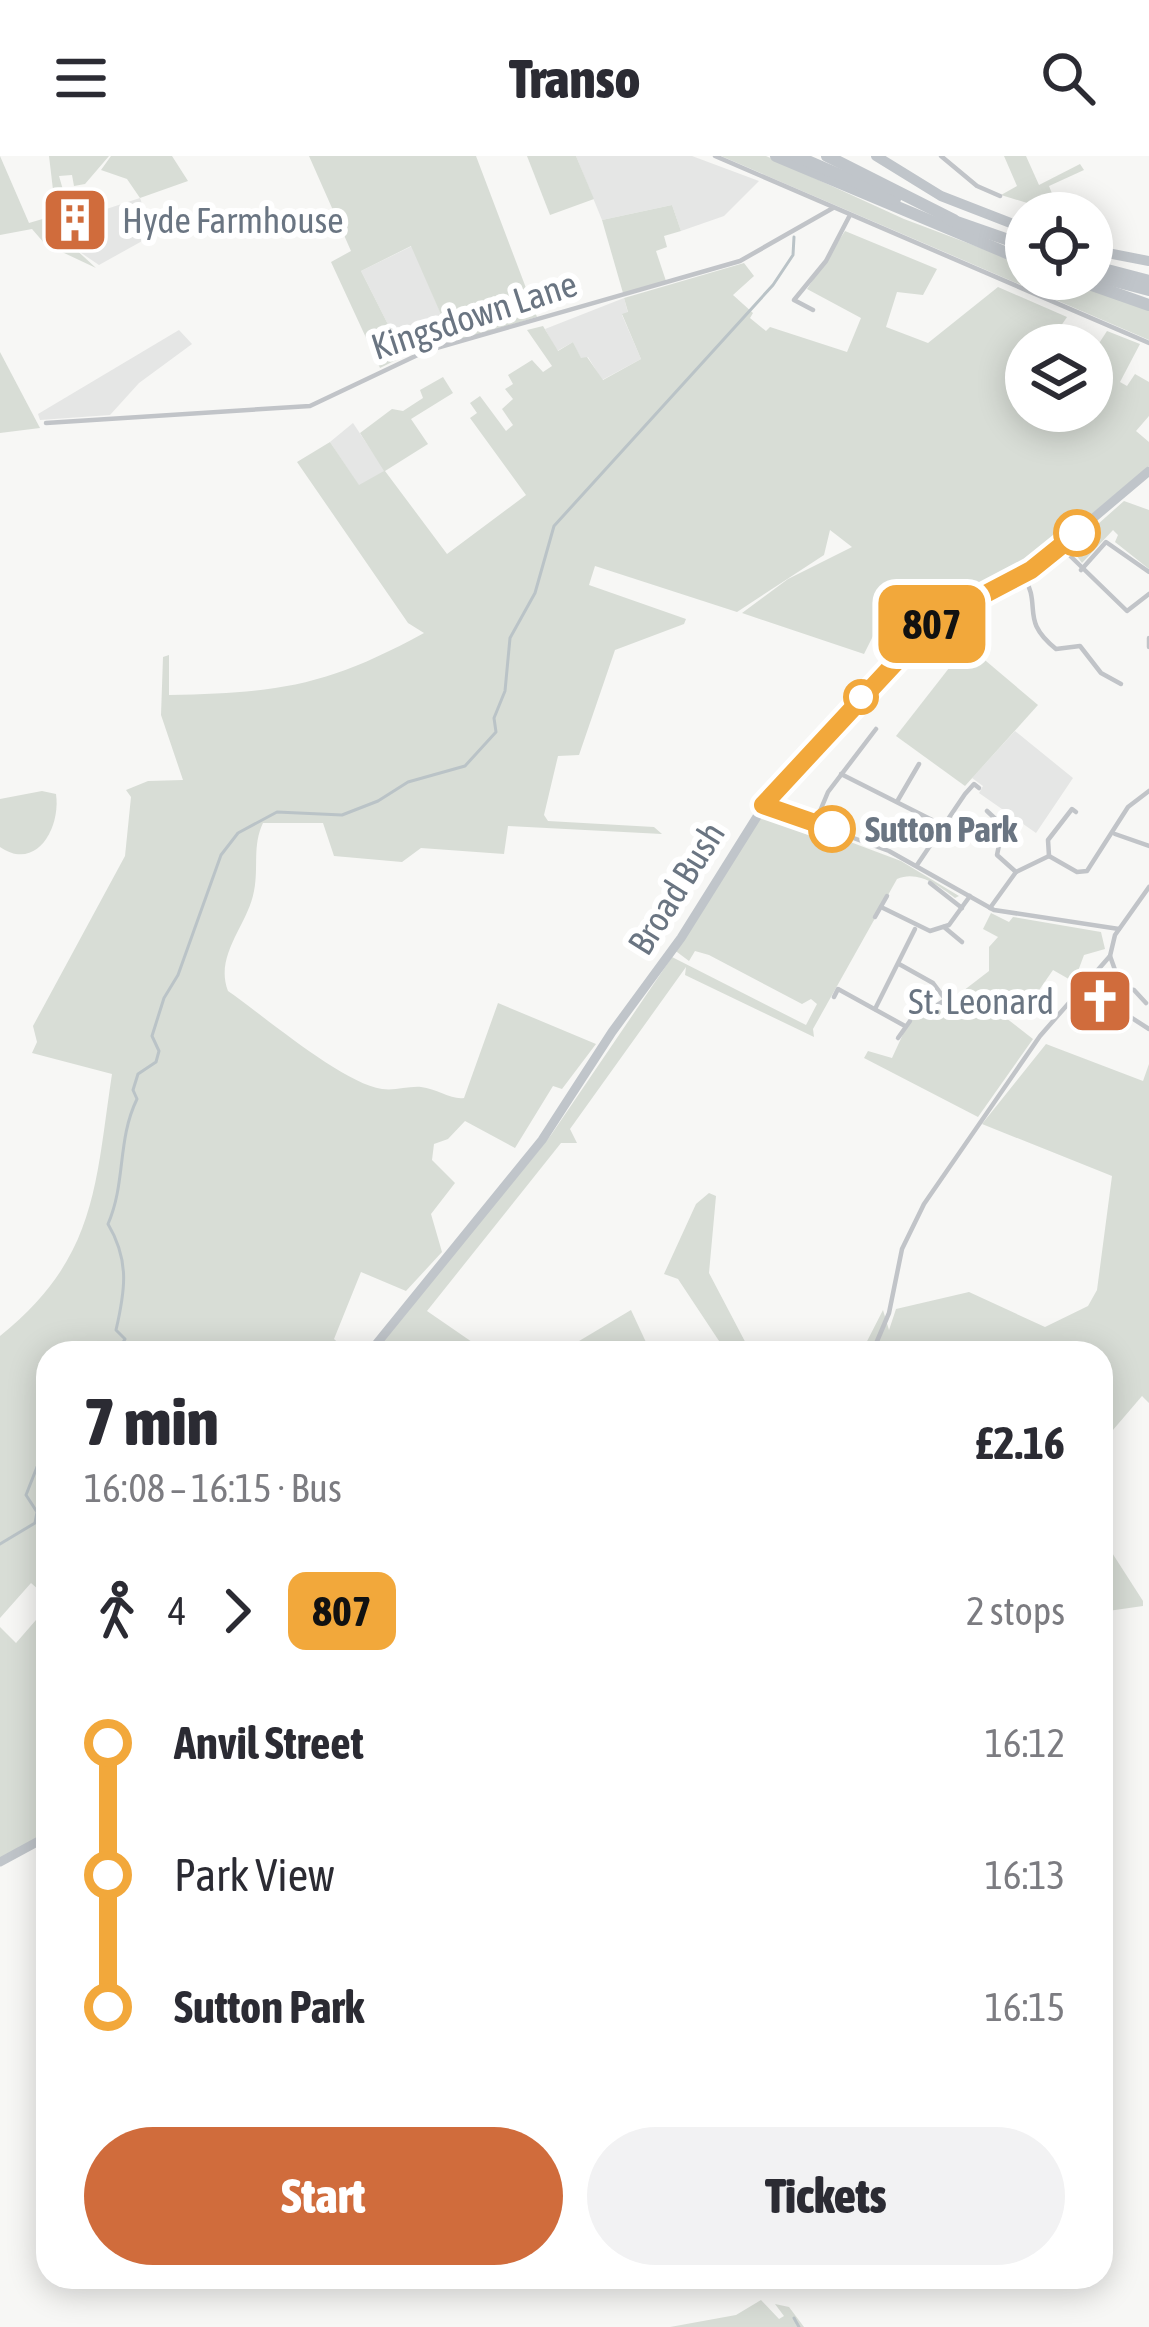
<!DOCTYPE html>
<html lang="en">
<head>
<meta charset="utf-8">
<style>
	body { margin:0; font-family:"Asap Condensed",sans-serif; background:#f2f2f3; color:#2b2b33; height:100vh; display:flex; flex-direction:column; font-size:45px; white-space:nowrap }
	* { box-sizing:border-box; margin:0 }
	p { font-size:39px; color:#7c7c81 }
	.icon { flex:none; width:66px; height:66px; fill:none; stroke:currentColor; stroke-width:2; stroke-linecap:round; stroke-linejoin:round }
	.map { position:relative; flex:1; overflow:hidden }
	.panel { position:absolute; left:36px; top:1185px; width:1077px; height:948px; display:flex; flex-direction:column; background:#fff; border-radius:36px; box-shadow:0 6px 30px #0003 }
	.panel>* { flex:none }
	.badge { padding:0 24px; border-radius:18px; font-size:42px; line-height:78px }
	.tools { position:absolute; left:1005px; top:36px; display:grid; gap:24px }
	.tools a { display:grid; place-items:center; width:108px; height:108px; border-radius:50%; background:#fff; box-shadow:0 6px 30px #0003; font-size:60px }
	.map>.badge { position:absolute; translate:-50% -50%; box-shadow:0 0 0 6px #fff }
	.legs { display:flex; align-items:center; gap:18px; height:132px; padding:0 48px; font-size:39px }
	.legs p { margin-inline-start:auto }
	.headline { display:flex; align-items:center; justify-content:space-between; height:204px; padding:0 48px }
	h1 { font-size:66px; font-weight:800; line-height:90px }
	.button { display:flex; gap:24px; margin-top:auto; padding:24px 48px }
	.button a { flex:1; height:138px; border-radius:72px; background:#d06c3c; color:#fff; font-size:48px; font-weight:800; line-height:138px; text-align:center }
	.button a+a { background:#f2f2f3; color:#2b2b33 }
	ul { padding:0 48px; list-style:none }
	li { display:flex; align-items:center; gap:42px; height:132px; font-size:45px }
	li i { display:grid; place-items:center; width:18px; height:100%; margin:0 15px; background:currentColor }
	li i::after { content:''; width:30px; height:30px; margin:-15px; border:9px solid; border-radius:50%; background:#fff }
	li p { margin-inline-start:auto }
	li:first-child i { background:linear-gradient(#0000 50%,currentColor 0) }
	li:last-child i { background:linear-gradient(currentColor 50%,#0000 0) }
	header { display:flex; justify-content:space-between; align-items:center; height:156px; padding:0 48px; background:#fff; font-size:54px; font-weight:800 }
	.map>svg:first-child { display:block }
	.built { fill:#e5e6e5 }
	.green { fill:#d8ddd6 }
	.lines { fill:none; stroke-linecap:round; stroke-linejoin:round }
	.stream { stroke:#bac3c7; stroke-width:3 }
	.minor { stroke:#c1c4c8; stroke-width:4.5 }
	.secondary { stroke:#c0c5ca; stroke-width:9 }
	.primary { stroke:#c0c5ca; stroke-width:10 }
	.trunk { stroke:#c0c5ca; stroke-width:12 }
	.line-1-casing { stroke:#fff; stroke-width:27 }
	.line-1 { stroke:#f2a83b; stroke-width:18 }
	.stop-1-dot { fill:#fff; stroke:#f2a83b; stroke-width:6 }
	.labels { text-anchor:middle; stroke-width:12; stroke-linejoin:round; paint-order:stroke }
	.poi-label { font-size:36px; fill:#6a7582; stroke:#fff; text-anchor:start }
	.street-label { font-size:36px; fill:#6a7582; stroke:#fff }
	.stop-label { font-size:36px; font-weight:bold; fill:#6a7582; stroke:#fff; text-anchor:start }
</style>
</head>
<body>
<header><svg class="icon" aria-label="menu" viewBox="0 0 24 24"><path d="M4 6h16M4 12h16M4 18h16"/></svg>Transo<svg class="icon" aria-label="search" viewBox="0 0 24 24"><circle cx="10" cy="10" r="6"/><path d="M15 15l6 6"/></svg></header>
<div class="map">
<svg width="1149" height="2171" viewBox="0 0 1149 2171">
	<rect width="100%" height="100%" fill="#f7f7f5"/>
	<g class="built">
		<path d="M 576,0 L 692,0 L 759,25 L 724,60 L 681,75 L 672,49 L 602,64 Z"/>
		<path d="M 140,42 L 153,79 L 99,109 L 71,90 L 60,95 L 54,84 L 85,60 Z"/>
		<path d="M 412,90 L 453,186 L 404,200 L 361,115 Z"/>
		<path d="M 624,142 L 628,157 L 622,159 L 641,203 L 602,224 L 588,201 L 581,203 L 573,186 L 557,195 L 545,173 Z"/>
		<path d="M 179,174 L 192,188 L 139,227 L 110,259 L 40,264 L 38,258 Z"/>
		<path d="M 353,267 L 385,315 L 359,330 L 330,286 Z"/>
		<path d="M 1015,575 L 1073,622 L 1036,677 L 979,637 L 983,630 L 972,622 Z"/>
	</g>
	<g class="green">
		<path d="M 0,0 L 29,67 L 56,59 L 49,0 L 109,0 L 85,28 L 74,30 L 72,19 L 59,20 L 74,72 L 54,85 L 61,94 L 71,89 L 96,112 L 45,88 L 32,73 L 0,79 Z"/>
		<path d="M 111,0 L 172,0 L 188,25 L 140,42 L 127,23 L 101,14 Z"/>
		<path d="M 309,0 L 476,0 L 537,161 L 453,186 L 411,90 L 361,115 L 404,200 L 380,212 L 331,106 L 351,95 Z"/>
		<path d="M 527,0 L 576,0 L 594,43 L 550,59 Z"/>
		<path d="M 721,0 L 766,0 L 904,63 L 1026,109 L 1026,123 L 1064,123 L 1149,153 L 1149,184 Z"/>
		<path d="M 1004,0 L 1026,0 L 1039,29 L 1080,8 L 1084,14 L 1049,30 L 1057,50 L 1040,51 L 1001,39 L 1017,30 Z"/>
		<path d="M 672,49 L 681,75 L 664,80 L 667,91 L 656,95 L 666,125 L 623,137 L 602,64 Z"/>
		<path d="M 845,75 L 937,113 L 923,139 L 897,136 L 886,171 L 928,187 L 998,131 L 1067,161 L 1048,189 L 1026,189 L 1026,255 L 1092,255 L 1092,198 L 1107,175 L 1140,188 L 1120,226 L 1127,230 L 1135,218 L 1149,226 L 1149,260 L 1136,275 L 1149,286 L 1149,310 L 1031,409 L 940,456 L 902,425 L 874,457 L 881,464 L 864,498 L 742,457 L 788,423 L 852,391 L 830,374 L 824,399 L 737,456 L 595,410 L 589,429 L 686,463 L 684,468 L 615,494 L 579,599 L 558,600 L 544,659 L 548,665 L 654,671 L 662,678 L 508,670 L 504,698 L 421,692 L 402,706 L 334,700 L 323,667 L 263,667 C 252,690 259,711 254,735 C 248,769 214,799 228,835 C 264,860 342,927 382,933 C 395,935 408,930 421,931 C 437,933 452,944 464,942 L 498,847 L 596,888 L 562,933 L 553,930 L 515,992 L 465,965 L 448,983 L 434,988 L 432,1004 L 455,1027 L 431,1058 L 442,1096 L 406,1135 L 361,1116 L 334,1183 L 349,1197 L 48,1197 L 48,1442 L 31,1427 L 0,1462 L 0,1180 C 97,1102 95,1030 112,918 L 32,897 L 37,886 L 33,870 L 125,700 L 131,641 L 126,634 L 148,625 L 183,624 L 161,559 L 163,501 L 169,499 L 169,539 C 279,537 327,530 424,477 L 408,467 L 297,306 L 330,286 L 359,329 L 384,315 L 360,277 L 392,253 L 403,255 L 423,242 L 420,234 L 443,221 L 453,237 L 411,263 L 428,288 L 385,315 L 447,398 L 526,339 L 470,262 L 477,257 L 470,247 L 480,240 L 506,275 L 513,269 L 502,253 L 513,243 L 505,233 L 513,228 L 508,219 L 532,204 L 543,216 L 552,210 L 527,174 L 543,170 L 558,195 L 573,186 L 581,202 L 587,201 L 603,224 L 641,203 L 622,158 L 628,156 L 624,142 L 744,107 L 754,120 L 733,139 L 753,157 L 750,162 L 766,175 L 770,171 L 847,196 L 861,162 L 807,133 Z"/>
		<path d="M 0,196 L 40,272 L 0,277 Z"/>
		<path d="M 1124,345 L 1149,354 L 1149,413 L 1115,386 L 1118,379 L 1113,374 L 1082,407 L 1071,392 Z"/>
		<path d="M 967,489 L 1038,549 L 965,630 L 896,580 Z"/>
		<path d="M 42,635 L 56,638 C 61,672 36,716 0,691 L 0,643 Z"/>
		<path d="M 765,654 L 901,705 L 959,740 L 955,742 C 939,730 918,714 897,723 L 813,873 L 814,881 L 685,819 L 686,811 L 570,973 L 577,987 L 561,987 L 427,1155 L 488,1197 L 373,1197 L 551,979 L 672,801 L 806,869 L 817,848 L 811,843 L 802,848 L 709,799 L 695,795 L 689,805 L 673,793 Z"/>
		<path d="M 991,757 L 1009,766 L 1013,761 L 1101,776 L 1105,793 L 1084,799 L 1074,826 L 1053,814 L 1035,840 L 1028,835 L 1006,862 L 1033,883 L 978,961 L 864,902 L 868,895 L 892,902 L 910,863 L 937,855 L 989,815 L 989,791 L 998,781 L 983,773 Z"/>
		<path d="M 1046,888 L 1143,925 L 1149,908 L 1149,1247 L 1142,1240 L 1101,1288 L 1101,1197 L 861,1197 L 883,1154 L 889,1174 L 896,1153 L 969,1136 L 1045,1171 L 1088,1150 L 1097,1134 L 1112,1020 L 982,968 Z"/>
		<path d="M 709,1037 L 716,1040 L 709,1117 L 751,1197 L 727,1197 L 678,1123 L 664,1118 L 696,1048 Z"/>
		<path d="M 631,1154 L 651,1197 L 559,1197 Z"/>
		<path d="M 1107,1389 L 1143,1445 L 1143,1450 L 1101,1456 L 1101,1397 Z"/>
		<path d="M 36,1464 L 48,1475 L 48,1678 L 0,1703 L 0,1471 L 16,1487 Z"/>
		<path d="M 761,2144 L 779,2163 L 784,2160 L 775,2148 L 789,2151 L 804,2171 L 670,2171 L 736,2159 Z"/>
	</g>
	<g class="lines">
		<g class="stream">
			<path d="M 117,1197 L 125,1183 L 116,1174 C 125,1135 130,1105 108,1068 C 126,1027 117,984 137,943 L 133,934 L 138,918 L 156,906 L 159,895 L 152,880 L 164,842 L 178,819 L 221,699 L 238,677 L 277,656 L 342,659 L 378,645 L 408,626 L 465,610 L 496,576 L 494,562 L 505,535 L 510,482 L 535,437 L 554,370 L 773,129 L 793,99 L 794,81"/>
			<path d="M 0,1388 L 35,1367 L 37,1356 L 26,1339 L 37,1311 L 48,1303"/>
			<path d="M 794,2162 L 799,2171"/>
		</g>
		<g class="minor">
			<path d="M 715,0 L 1149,187"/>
			<path d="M 941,0 L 977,30 L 1000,40"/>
			<path d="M 813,154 L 794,144 L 826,105 L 850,59"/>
			<path d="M 46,267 L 310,250 L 426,195 L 740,105 L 833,52"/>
			<path d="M 1061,391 L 1127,455 L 1149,438"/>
			<path d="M 1081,414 L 1106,386 L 1149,416"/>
			<path d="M 1023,418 C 1043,452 1019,463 1056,493 L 1080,490 L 1101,517 L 1121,528"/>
			<path d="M 1149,482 L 1149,491"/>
			<path d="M 841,618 L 942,669"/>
			<path d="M 898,644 L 919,608"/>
			<path d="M 766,650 L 889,695 L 994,754 L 1119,773"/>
			<path d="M 987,655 L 1003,670 L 997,699 L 1016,716"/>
			<path d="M 815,667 L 828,636 L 876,573"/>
			<path d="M 1115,678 L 1149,690"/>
			<path d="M 1049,700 L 1077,716 L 1087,715 L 1128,651 L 1149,635"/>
			<path d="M 1049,700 L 1048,684 L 1072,653 L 1076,656"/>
			<path d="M 917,709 L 965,638 L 974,628 L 979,632"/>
			<path d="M 930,727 L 962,752"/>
			<path d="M 881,751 L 930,775 L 949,769 L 970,740"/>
			<path d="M 990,752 L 1016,716 L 1049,700"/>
			<path d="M 875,761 L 887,740"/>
			<path d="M 944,771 L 962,786"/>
			<path d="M 1110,800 L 1119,825 L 1121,855 L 1149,873"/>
			<path d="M 899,808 L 933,827 L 945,843"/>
			<path d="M 1119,831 L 1134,834 L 1146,847"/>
			<path d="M 834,841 L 838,833 L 905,870"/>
			<path d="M 936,850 L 953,839"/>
			<path d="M 875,853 L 915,773"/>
			<path d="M 898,882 L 910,865"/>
			<path d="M 872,1197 L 889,1157 L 902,1093 L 924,1048 L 1040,880 L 1110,800 L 1115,779 L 1149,731"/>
		</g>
		<g class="secondary">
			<path d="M 369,1197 L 542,984 L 612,876 L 681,782 L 770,640 L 934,465 L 1039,408 L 1149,315"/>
			<path d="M 0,1706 L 48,1680"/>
		</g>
		<g class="primary">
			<path d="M 876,0 L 941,40 L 1026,73"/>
			<path d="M 1092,94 L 1149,105"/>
		</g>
		<g class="trunk">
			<path d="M 776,0 L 1026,105"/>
			<path d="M 796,0 L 895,43"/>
			<path d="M 827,0 L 954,64"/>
			<path d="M 948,63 L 1026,90"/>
			<path d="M 1092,110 L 1149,125"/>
			<path d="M 1092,119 L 1149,134"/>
			<path d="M 1075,123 L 1149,149"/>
		</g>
	</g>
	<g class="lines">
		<defs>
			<path id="line-1" d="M 832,673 L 763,649 L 934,465 L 1031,414 L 1077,377"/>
		</defs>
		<use href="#line-1" class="line-1-casing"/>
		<use href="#line-1" class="line-1"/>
	</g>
	<defs>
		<symbol id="building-square" viewBox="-11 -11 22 22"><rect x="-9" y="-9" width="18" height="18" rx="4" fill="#d06c3c" stroke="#fff"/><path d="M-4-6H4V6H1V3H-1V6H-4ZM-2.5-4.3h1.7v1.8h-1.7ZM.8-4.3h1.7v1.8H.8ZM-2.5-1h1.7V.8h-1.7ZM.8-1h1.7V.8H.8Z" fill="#fff"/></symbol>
		<symbol id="church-square" viewBox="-11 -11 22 22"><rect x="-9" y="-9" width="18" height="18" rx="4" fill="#d06c3c" stroke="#fff"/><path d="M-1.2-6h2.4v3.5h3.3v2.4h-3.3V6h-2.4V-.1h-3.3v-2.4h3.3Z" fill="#fff"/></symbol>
	</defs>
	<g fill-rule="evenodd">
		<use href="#building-square" x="37" y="26" width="76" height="76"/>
		<use href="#church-square" x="1062" y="807" width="76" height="76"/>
	</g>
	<g class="stop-1-dot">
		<circle cx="1077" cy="377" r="21"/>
		<circle cx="861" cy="541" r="15"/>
		<circle cx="832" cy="673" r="21"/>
	</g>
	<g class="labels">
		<g class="poi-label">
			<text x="122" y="77">Hyde Farmhouse</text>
			<text x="1054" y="858" text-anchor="end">St. Leonard</text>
		</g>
		<g class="street-label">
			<text transform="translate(474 159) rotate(-18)" y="13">Kingsdown Lane</text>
			<text transform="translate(676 732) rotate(-58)" y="13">Broad Bush</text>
		</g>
		<g class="stop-label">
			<text x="865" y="686">Sutton Park</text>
		</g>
	</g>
</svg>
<div class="tools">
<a><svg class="icon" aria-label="locate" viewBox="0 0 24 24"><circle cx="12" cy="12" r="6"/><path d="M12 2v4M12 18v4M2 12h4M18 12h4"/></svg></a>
<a><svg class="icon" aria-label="layers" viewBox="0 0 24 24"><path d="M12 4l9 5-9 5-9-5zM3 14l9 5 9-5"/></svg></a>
</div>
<b class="badge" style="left:932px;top:468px;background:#f2a83b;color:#111">807</b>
<section class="panel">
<div class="headline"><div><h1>7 min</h1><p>16:08 – 16:15 · Bus</p></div><b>£2.16</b></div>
<div class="legs"><svg class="icon" aria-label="walk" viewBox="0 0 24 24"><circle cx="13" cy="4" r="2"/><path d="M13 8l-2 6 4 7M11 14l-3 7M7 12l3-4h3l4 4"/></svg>4<svg class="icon" aria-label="forward" viewBox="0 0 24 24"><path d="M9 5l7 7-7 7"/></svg><b class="badge" style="background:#f2a83b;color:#111">807</b><p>2 stops</p></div>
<ul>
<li><i style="color:#f2a83b"></i><b>Anvil Street</b><p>16:12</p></li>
<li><i style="color:#f2a83b"></i><span>Park View</span><p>16:13</p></li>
<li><i style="color:#f2a83b"></i><b>Sutton Park</b><p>16:15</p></li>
</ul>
<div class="button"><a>Start</a><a>Tickets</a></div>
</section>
</div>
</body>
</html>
